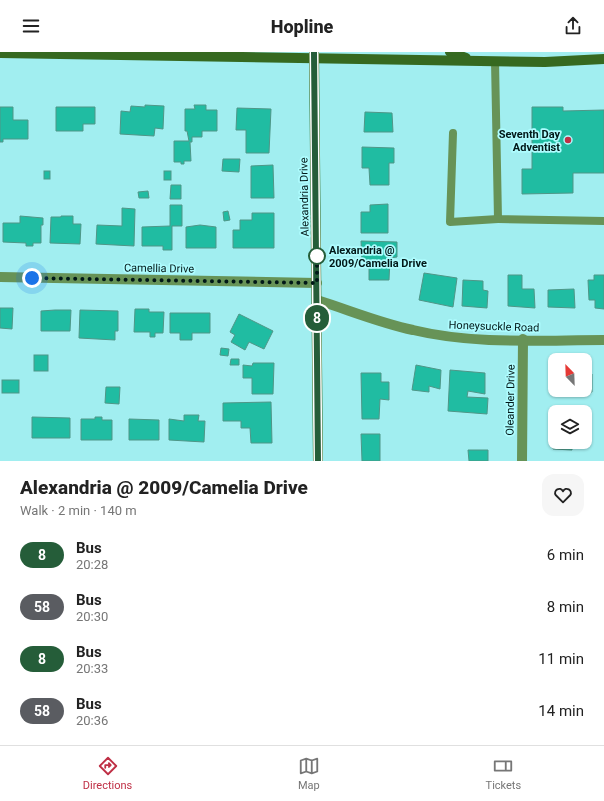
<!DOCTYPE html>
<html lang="en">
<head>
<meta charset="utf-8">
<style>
	body { margin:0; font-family:Roboto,sans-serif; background:#f6f6f6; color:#222; height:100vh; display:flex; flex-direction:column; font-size:15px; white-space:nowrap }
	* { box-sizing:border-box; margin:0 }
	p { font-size:13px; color:#767676 }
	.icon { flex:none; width:22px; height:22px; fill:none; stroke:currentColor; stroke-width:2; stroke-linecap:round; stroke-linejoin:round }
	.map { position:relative; height:409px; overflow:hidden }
	.side { display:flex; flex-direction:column; background:#fff; flex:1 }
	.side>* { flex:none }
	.badge { padding:0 8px; border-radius:13px; font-size:14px; line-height:26px }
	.needle { width:26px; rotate:337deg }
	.fabs { position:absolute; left:548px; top:301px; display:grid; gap:8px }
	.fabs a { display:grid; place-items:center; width:44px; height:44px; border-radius:8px; background:#fff; box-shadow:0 1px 3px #0004; font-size:20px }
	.you { position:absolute; width:20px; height:20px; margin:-10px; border:3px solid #fff; border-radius:50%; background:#1a73e8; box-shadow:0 0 0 6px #1a73e833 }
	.map>.badge { position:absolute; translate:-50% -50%; box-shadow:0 0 0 2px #fff }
	.round { display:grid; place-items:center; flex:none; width:42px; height:42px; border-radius:12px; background:#f6f6f6 }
	.overview { display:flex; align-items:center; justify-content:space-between; height:68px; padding:0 20px }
	h1 { font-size:19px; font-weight:800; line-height:30px }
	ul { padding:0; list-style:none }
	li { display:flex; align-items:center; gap:12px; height:52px; padding:0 20px }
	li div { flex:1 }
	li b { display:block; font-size:15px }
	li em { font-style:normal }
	li .badge { min-width:44px; font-weight:700; text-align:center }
	header { display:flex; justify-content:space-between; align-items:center; height:52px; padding:0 20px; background:#fff; font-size:18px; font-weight:800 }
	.dock { display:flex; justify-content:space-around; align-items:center; height:56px; border-top:1px solid #e0e0e0; background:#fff; font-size:11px; color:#767676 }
	.dock a { display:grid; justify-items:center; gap:2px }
	.dock .on { color:#bf2f45 }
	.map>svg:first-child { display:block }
	.building { fill:#20bca2; stroke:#4f9687 }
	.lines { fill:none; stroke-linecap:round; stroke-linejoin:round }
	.lane { stroke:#679357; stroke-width:8 }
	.street { stroke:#679357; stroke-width:10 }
	.secondary { stroke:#366920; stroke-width:10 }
	.line-casing { stroke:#fff; stroke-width:9 }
	.line { stroke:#255d39; stroke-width:6 }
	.walk { stroke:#011818; stroke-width:4; stroke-dasharray:0 7.2 }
	.poi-dot { fill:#bf2f45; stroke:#aefcfe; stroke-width:1.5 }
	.stop-dot { fill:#fff; stroke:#255d39; stroke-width:2 }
	.labels { text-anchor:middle; stroke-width:3.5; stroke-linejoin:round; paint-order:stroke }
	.poi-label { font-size:11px; font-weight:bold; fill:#011818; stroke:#aefcfe; text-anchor:end }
	.street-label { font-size:11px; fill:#011818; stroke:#aefcfe }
	.stop-label { font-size:11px; font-weight:bold; fill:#011818; stroke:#aefcfe; text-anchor:start }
</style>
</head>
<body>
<header><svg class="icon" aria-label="menu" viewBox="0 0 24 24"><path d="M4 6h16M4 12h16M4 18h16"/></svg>Hopline<svg class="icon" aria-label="share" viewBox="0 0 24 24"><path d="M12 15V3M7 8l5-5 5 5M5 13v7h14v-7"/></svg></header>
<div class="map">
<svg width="604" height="409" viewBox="0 0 604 409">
	<rect width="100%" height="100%" fill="#a1eef0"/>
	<g class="building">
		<path d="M 145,53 L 164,54 L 163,77 L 155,76 L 154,84 L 120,82 L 121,59 L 130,60 L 131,54 L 145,55 Z"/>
		<path d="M 194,53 L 206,53 L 206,58 L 217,58 L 217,79 L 202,79 L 202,85 L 192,85 L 192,90 L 190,90 L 191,109 L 184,109 L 184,112 L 181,112 L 181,110 L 174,110 L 174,89 L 189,89 L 187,79 L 185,79 L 185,57 L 195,57 Z"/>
		<path d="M 0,55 L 13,55 L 13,68 L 28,68 L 28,87 L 3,87 L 3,90 L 0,90 Z"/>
		<path d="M 56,55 L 95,55 L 95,72 L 83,72 L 83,79 L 56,79 Z"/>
		<path d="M 532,55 L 563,55 L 563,59 L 604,58 L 604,121 L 573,121 L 573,141 L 522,142 L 522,117 L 532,117 Z"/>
		<path d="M 237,56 L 271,57 L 269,101 L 246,101 L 246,78 L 236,78 Z"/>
		<path d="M 365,60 L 392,61 L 393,80 L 364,80 Z"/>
		<path d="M 362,95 L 394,96 L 394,111 L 389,111 L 389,133 L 370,133 L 369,116 L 362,116 Z"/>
		<path d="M 223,107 L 240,107 L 239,120 L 222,119 Z"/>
		<path d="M 273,113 L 274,146 L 251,146 L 251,114 Z"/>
		<rect x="44" y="119" width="6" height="8"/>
		<rect x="164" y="119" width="7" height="9"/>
		<path d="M 171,133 L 181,133 L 181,147 L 170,147 Z"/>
		<path d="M 148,139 L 149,146 L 139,146 L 138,140 Z"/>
		<path d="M 388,152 L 388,181 L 361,181 L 361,160 L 370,160 L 370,153 Z"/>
		<path d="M 170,153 L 182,153 L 182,174 L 172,174 L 172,198 L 163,198 L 163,194 L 142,194 L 142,175 L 170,174 Z"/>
		<path d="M 122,156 L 135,157 L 134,194 L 96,192 L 97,173 L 122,174 Z"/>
		<path d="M 228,159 L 230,168 L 224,169 L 223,160 Z"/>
		<path d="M 252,161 L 274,161 L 274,196 L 233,196 L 233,178 L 240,178 L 240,168 L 252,168 Z"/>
		<path d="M 20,164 L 43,166 L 43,173 L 41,173 L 41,191 L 33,191 L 33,194 L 26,194 L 26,191 L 3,190 L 3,171 L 20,171 Z"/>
		<path d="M 61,164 L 73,164 L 73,172 L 81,172 L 80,192 L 50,191 L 51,165 L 61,165 Z"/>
		<path d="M 200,173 L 216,175 L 216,196 L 186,196 L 186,175 Z"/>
		<path d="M 361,189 L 397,190 L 397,205 L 390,206 L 389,228 L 369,228 L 369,208 L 362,209 Z"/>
		<path d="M 424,221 L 457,226 L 453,255 L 419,248 Z"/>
		<path d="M 508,223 L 522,223 L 522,237 L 534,237 L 535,256 L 508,254 Z"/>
		<path d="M 594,223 L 604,223 L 604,257 L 595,256 L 595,248 L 589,248 L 588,228 L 594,228 Z"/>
		<path d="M 463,228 L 483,229 L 483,238 L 488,239 L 487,256 L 462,254 Z"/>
		<path d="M 574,237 L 575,256 L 548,255 L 548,238 Z"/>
		<path d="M 0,256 L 13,256 L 12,277 L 0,276 Z"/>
		<path d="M 135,257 L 149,257 L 149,260 L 164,260 L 163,281 L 155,281 L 155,285 L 150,285 L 150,280 L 134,280 Z"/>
		<path d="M 55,258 L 71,258 L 70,279 L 41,279 L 41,259 Z"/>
		<path d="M 80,258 L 118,259 L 118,279 L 115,279 L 115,288 L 79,286 Z"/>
		<path d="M 170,261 L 210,261 L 210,281 L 192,281 L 192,288 L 180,288 L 180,281 L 170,281 Z"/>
		<path d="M 239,262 L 273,279 L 264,297 L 249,290 L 245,298 L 231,290 L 235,283 L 230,280 Z"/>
		<path d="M 221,296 L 229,297 L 228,304 L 220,303 Z"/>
		<rect x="34" y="303" width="14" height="16"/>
		<path d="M 231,307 L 239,307 L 239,313 L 230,313 Z"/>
		<path d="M 253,311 L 274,311 L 273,342 L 252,342 L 252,326 L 243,326 L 243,313 L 252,314 Z"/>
		<path d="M 416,313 L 441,318 L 440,337 L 429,334 L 429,340 L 412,338 Z"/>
		<path d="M 450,318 L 485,321 L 485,342 L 468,339 L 467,345 L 488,346 L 487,362 L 448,359 Z"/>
		<path d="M 361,321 L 381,321 L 381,330 L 389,330 L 389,348 L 380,347 L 379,367 L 362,367 Z"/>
		<path d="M 554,322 L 555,338 L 585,338 L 585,322 L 592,322 L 592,340 L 553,341 Z"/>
		<rect x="2" y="328" width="17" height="13"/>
		<path d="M 106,335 L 120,335 L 119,352 L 105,351 Z"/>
		<path d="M 271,350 L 272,391 L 251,391 L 250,376 L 241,376 L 241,369 L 223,369 L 223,351 Z"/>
		<path d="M 184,363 L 199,363 L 198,369 L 205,369 L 204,390 L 169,388 L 169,367 L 184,369 Z"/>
		<path d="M 32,365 L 70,366 L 70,386 L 32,386 Z"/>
		<path d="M 95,365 L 102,365 L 102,368 L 112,368 L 112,388 L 81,388 L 81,367 L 95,367 Z"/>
		<path d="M 129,367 L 159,368 L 159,388 L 129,388 Z"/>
		<path d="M 554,371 L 555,390 L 578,390 L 578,394 L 572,394 L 572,398 L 553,397 Z"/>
		<path d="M 361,382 L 380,382 L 380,409 L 362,409 Z"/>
		<path d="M 468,398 L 488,398 L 488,409 L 469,409 Z"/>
	</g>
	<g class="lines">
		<g class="lane">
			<path d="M 495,9 L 498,167 L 604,169"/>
			<path d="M 453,81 L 450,170 L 498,167"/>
		</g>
		<g class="street">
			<path d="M 0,225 L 317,231"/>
			<path d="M 317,248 C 349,258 380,271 413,278 C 475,293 541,288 604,288"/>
			<path d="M 522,409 L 523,287"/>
		</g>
		<g class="secondary">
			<path d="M 314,0 L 318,409"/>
			<path d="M 450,0 L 466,6"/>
			<path d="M 0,1 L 545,10 L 604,7"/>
		</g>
	</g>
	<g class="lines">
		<defs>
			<path id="line" d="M 314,0 L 318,409"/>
		</defs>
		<use href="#line" class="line-casing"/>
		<use href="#line" class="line"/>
		<path class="walk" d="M 32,226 L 317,231 L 317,204"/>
	</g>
	<circle class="poi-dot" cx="568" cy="88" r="4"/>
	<circle class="stop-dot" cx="317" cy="204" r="8"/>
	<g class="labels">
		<g class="poi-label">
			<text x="560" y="86">Seventh Day<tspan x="560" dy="13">Adventist</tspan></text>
		</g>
		<g class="street-label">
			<text transform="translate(304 145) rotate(-91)" y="4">Alexandria Drive</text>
			<text transform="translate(159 216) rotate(1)" y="4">Camellia Drive</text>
			<text transform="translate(494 274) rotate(2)" y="4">Honeysuckle Road</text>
			<text transform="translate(510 348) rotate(-89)" y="4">Oleander Drive</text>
		</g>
		<g class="stop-label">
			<text x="329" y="202">Alexandria @<tspan x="329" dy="13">2009/Camelia Drive</tspan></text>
		</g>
	</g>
</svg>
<div class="fabs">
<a><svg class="needle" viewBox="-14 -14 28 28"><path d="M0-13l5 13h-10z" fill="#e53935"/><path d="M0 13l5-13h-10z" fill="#767676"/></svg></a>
<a><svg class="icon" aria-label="layers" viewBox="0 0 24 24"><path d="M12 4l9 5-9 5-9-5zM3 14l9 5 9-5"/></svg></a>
</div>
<div class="you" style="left:32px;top:226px"></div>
<b class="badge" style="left:317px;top:266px;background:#255d39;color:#fff">8</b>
</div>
<section class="side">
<div class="overview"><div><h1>Alexandria @ 2009/Camelia Drive</h1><p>Walk · 2 min · 140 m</p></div><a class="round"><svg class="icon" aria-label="heart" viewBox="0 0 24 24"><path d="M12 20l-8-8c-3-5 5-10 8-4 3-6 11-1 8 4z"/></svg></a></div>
<ul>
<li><span class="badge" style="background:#255d39;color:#fff">8</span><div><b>Bus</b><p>20:28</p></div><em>6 min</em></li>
<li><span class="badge" style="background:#5a5c61;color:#fff">58</span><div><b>Bus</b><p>20:30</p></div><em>8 min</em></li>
<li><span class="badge" style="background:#255d39;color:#fff">8</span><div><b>Bus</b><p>20:33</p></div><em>11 min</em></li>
<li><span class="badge" style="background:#5a5c61;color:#fff">58</span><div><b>Bus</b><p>20:36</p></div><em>14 min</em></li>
</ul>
</section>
<nav class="dock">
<a class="on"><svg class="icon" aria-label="directions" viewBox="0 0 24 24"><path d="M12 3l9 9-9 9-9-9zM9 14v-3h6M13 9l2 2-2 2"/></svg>Directions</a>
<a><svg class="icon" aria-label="map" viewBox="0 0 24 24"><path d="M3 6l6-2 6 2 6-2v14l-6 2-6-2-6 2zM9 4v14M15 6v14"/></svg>Map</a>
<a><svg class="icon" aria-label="tickets" viewBox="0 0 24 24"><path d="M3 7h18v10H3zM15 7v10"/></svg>Tickets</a>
</nav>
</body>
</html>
